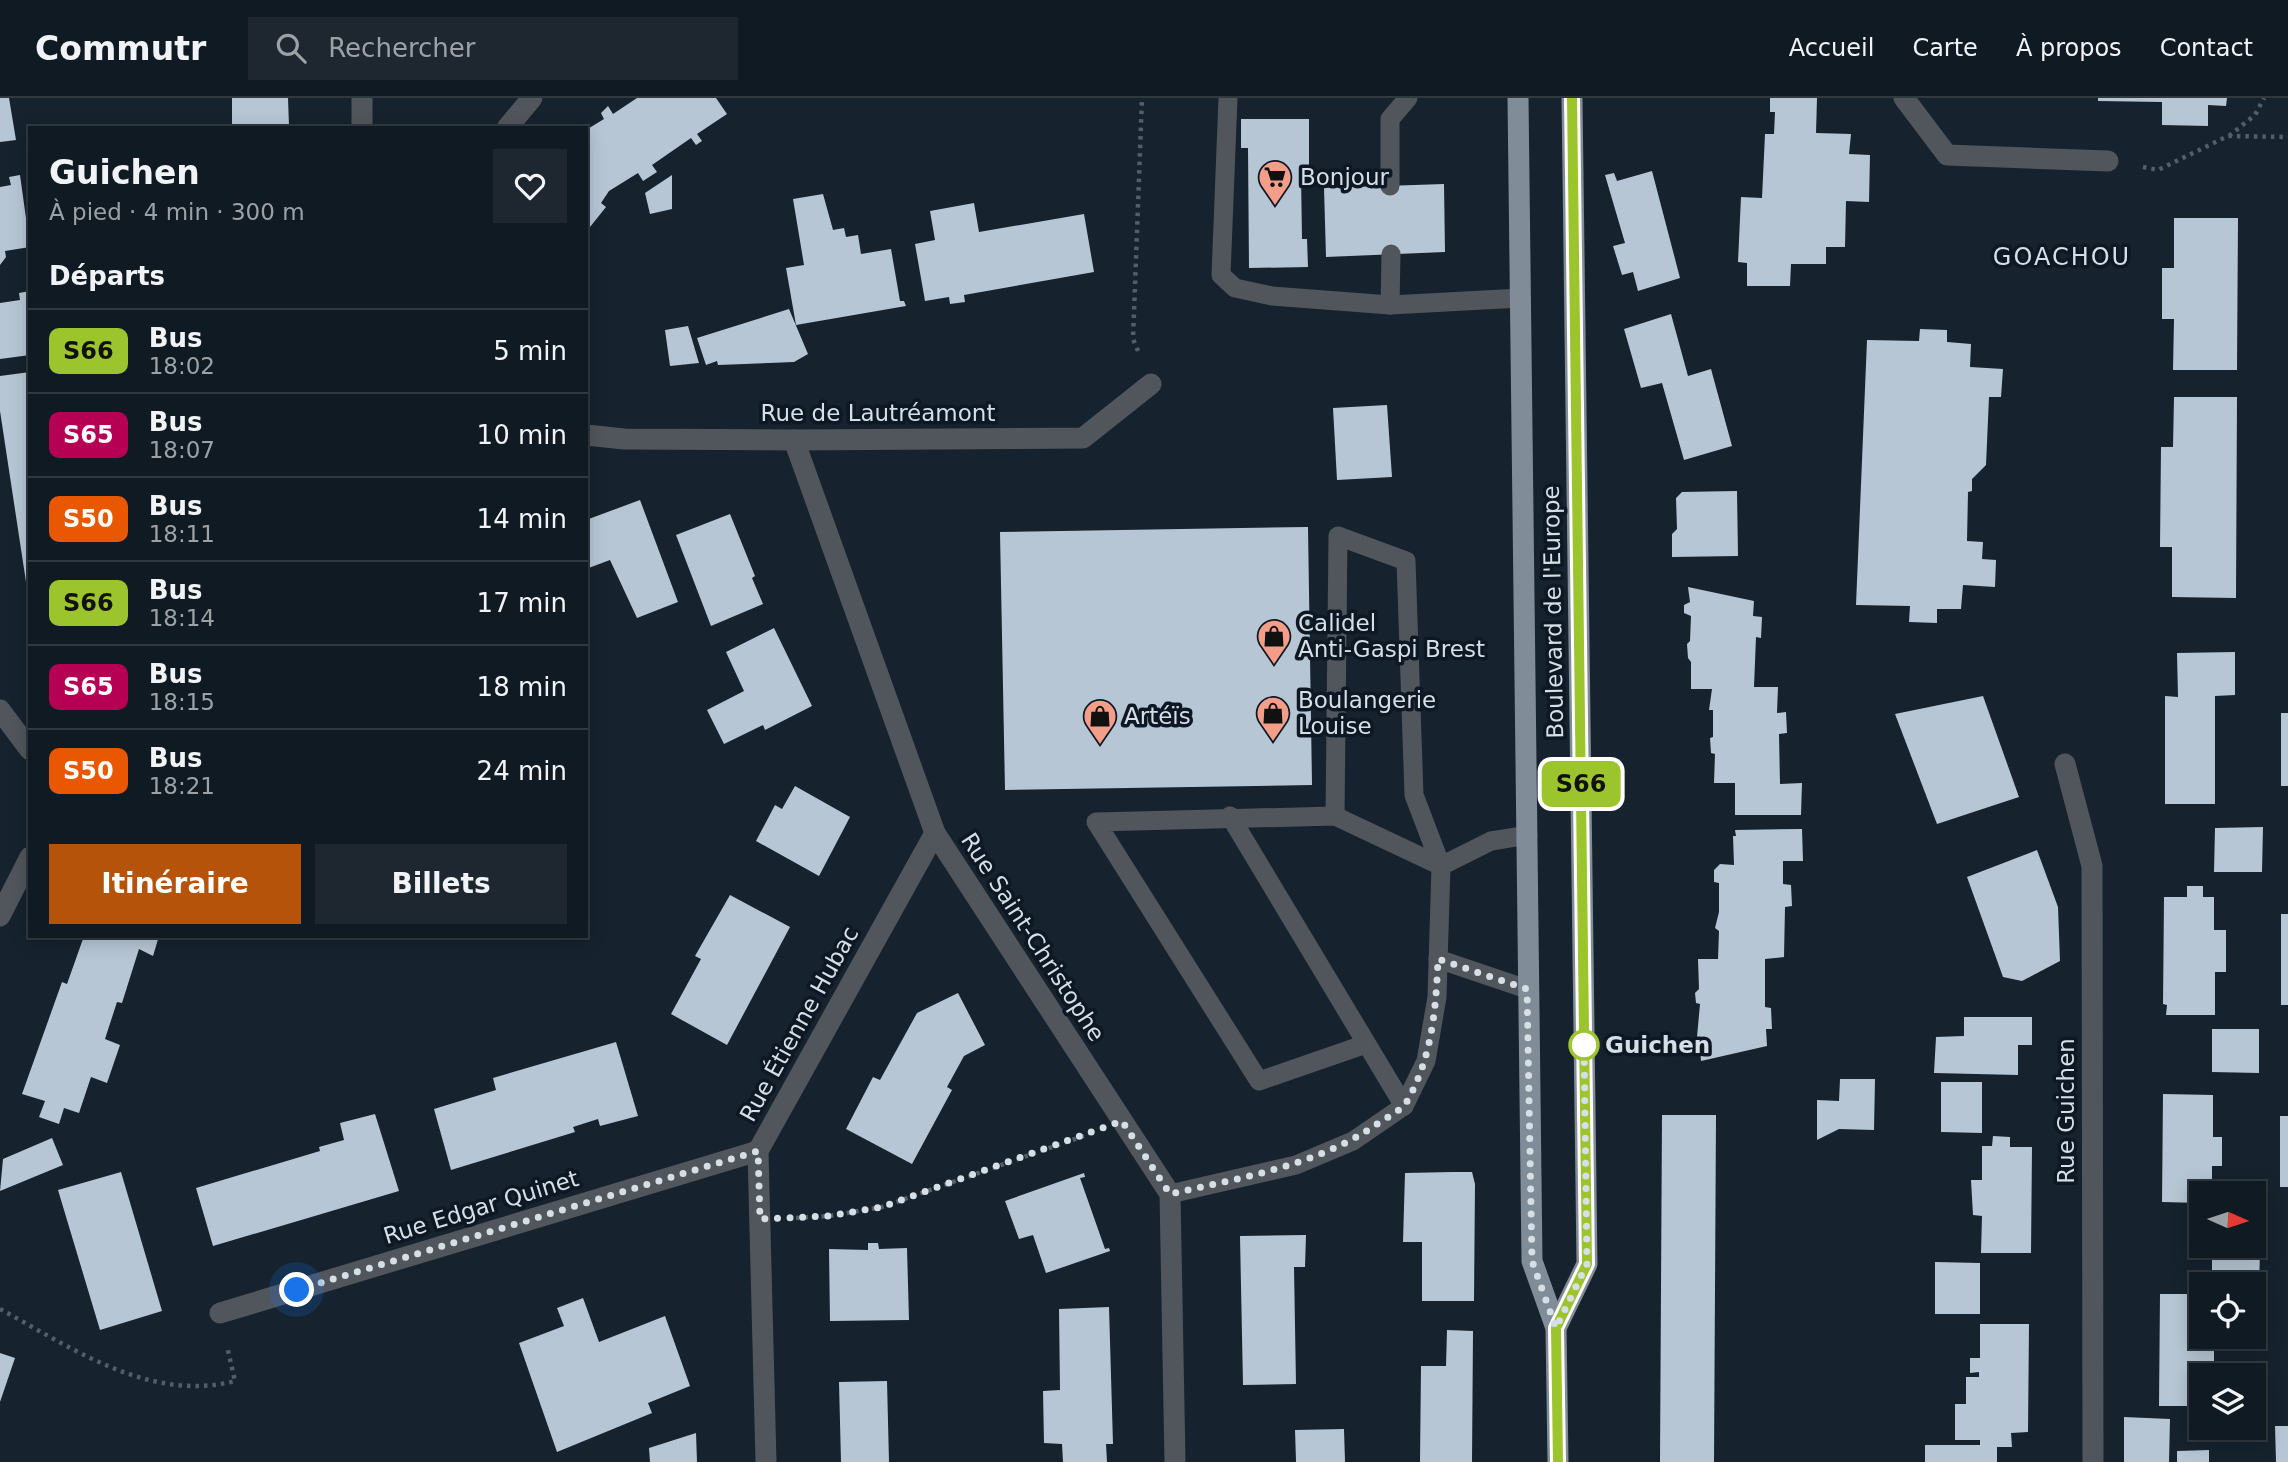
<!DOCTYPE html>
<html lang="fr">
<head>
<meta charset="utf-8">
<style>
	body { margin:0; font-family:"DejaVu Sans",sans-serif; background:#1e272f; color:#f1f3f6; height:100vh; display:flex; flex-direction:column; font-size:26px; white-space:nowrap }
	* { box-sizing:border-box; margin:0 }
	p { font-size:23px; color:#9ca1a5 }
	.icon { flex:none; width:38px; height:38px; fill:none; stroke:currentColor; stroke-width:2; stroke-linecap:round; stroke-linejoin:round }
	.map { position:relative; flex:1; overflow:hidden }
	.panel { position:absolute; left:28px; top:28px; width:560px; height:812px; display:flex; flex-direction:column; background:#101a22; border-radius:0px; box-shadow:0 4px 18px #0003,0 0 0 2px #303840 }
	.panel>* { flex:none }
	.badge { padding:0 14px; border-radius:10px; font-size:24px; line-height:46px }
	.needle { width:46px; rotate:93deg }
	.fabs { position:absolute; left:2189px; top:1083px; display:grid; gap:14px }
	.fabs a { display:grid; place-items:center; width:77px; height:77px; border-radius:0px; background:#101a22; box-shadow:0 4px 18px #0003,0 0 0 2px #303840; font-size:35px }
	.you { position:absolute; width:35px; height:35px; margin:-18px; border:5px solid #fff; border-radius:50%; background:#1a73e8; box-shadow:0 0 0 10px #1a73e833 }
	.map>.badge { position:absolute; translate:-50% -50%; box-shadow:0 0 0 4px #fff }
	h2 { padding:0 21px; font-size:26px; line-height:63px }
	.round { display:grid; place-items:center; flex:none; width:74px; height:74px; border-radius:0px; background:#1e272f }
	.summary { display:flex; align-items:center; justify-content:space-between; height:119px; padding:0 21px }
	h1 { font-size:33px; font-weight:700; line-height:52px }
	.button { display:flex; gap:14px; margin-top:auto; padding:14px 21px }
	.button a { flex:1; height:80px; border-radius:0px; background:#b45309; color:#fff; font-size:28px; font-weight:700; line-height:80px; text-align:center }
	.button a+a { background:#1e272f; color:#f1f3f6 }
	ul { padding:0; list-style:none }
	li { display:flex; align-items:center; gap:21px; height:84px; padding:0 21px; border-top:2px solid #303840 }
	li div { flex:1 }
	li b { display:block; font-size:26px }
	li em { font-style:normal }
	li .badge { min-width:77px; font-weight:700; text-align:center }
	header { display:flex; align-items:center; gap:42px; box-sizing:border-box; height:98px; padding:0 35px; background:#101a22; border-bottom:2px solid #303840 }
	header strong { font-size:33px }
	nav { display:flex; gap:38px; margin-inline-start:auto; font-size:24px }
	.search { width:490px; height:63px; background:#1e272f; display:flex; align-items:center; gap:18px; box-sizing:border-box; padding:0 24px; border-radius:0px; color:#9ca1a5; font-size:26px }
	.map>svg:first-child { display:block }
	.building { fill:#b7c6d5 }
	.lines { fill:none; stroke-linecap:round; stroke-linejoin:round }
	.path { stroke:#535e68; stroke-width:4.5; stroke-dasharray:3.5 5; stroke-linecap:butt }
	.lane { stroke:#51565c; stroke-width:19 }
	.street { stroke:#51565c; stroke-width:21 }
	.primary { stroke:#808c98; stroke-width:21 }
	.line-casing { stroke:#fff; stroke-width:16 }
	.line { stroke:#9cc42c; stroke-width:10 }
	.walk { stroke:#d6dee6; stroke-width:7; stroke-dasharray:0 12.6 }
	.stop-dot { fill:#fff; stroke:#9cc42c; stroke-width:3.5 }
	.labels { text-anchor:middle; stroke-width:7; stroke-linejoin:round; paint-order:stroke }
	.poi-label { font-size:23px; fill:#d6dee6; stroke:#0d1824; text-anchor:start }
	.street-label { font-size:23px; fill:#d6dee6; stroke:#0d1824 }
	.stop-label { font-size:23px; font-weight:bold; fill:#d6dee6; stroke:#0d1824; text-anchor:start }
	.neighbourhood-label { font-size:24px; letter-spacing:2px; fill:#d6dee6; stroke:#0d1824 }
</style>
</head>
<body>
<header>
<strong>Commutr</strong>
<div class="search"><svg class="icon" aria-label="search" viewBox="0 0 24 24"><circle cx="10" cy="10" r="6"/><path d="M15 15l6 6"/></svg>Rechercher</div>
<nav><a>Accueil</a><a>Carte</a><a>À propos</a><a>Contact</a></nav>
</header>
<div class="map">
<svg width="2288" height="1364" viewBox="0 0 2288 1364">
	<rect width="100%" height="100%" fill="#16222d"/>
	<g class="building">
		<path d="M 0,0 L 9,0 L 16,42 L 0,44 Z"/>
		<path d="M 232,0 L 288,0 L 289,28 L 232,30 Z"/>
		<path d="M 637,0 L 716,0 L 727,16 L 697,36 L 702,43 L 696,47 L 691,40 L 652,67 L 657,74 L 643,83 L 638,75 L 609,93 L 601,105 L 606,109 L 586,134 L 586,32 L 604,21 L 601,15 L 608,8 L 613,16 Z"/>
		<path d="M 1770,0 L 1817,0 L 1816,35 L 1851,36 L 1849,56 L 1870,57 L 1869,104 L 1846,103 L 1845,149 L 1826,149 L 1826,166 L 1791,166 L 1790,188 L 1747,188 L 1747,165 L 1738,164 L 1741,99 L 1762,100 L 1765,36 L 1774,36 L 1775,14 L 1770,14 Z"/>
		<path d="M 2098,0 L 2227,0 L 2226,8 L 2208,7 L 2208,28 L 2162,27 L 2162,4 L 2098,3 Z"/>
		<path d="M 1241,21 L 1309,21 L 1309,77 L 1301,77 L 1302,141 L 1307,141 L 1308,169 L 1249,170 L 1248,50 L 1241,50 Z"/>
		<path d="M 1652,73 L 1680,180 L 1638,193 L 1633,174 L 1622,177 L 1613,148 L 1625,145 L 1605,77 L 1614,75 L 1617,83 Z"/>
		<path d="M 20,77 L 30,149 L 5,153 L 6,159 L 0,167 L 0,89 L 11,87 L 9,79 Z"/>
		<path d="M 672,77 L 672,111 L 650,116 L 645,95 Z"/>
		<path d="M 1444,86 L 1445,154 L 1326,159 L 1324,90 Z"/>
		<path d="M 823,96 L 833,132 L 844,130 L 846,139 L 858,137 L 861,156 L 891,151 L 900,203 L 904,203 L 906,208 L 796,227 L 786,170 L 804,167 L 793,101 Z"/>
		<path d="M 974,105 L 979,134 L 1084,116 L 1094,174 L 964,197 L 965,204 L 950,206 L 949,199 L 925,203 L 915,146 L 935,142 L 930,113 Z"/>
		<path d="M 2174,120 L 2238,120 L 2237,272 L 2173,272 L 2174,221 L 2162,221 L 2162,170 L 2174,170 Z"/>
		<path d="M 30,193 L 30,257 L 0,261 L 0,205 L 20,202 L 19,195 Z"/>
		<path d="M 789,211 L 808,256 L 794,264 L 718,267 L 717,263 L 706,267 L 697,240 Z"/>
		<path d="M 1671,216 L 1688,278 L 1711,271 L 1732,348 L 1684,362 L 1662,285 L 1641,290 L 1624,231 Z"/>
		<path d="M 688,228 L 699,265 L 670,268 L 665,232 Z"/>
		<path d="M 1920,231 L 1947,232 L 1947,244 L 1971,246 L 1970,269 L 2003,271 L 2001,299 L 1989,299 L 1986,367 L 1972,381 L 1972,393 L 1968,394 L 1967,443 L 1983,444 L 1982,461 L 1996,462 L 1995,489 L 1963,487 L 1961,511 L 1937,511 L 1937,525 L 1909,524 L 1910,508 L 1856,507 L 1867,242 L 1919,243 Z"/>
		<path d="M 30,274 L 30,497 L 28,497 L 0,313 L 0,278 Z"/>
		<path d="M 2174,299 L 2237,299 L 2236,500 L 2172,499 L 2172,449 L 2160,449 L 2161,349 L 2173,349 Z"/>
		<path d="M 1387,307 L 1392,379 L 1337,382 L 1333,310 Z"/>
		<path d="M 1737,393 L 1738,458 L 1672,459 L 1672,436 L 1677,431 L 1676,400 L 1682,394 Z"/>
		<path d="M 640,402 L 678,504 L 637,520 L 610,462 L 586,471 L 586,422 Z"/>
		<path d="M 730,416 L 755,478 L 752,480 L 763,506 L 711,528 L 676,437 Z"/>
		<path d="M 1308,429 L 1312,687 L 1005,692 L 1000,434 Z"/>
		<path d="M 1688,489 L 1754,503 L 1753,518 L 1762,519 L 1761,540 L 1756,539 L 1754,589 L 1778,589 L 1777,615 L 1786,614 L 1787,635 L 1779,636 L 1780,686 L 1802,685 L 1801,717 L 1735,717 L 1735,685 L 1714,685 L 1715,656 L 1711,655 L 1710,640 L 1713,639 L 1713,612 L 1709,612 L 1712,591 L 1691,591 L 1691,564 L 1688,560 L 1687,546 L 1690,543 L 1691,518 L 1684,515 L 1684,507 L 1690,504 Z"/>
		<path d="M 774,530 L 812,608 L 765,632 L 763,627 L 724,646 L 707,612 L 744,593 L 726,554 Z"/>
		<path d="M 2235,554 L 2235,597 L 2215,598 L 2215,706 L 2165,706 L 2165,598 L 2178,599 L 2177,555 Z"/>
		<path d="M 1983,598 L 2019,699 L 1937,726 L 1895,616 Z"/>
		<rect x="2281" y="615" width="7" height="73"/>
		<path d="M 795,688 L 850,719 L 819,778 L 756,743 L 775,707 L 782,711 Z"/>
		<path d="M 2263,729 L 2262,774 L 2214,774 L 2215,730 Z"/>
		<path d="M 1802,731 L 1803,763 L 1783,763 L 1783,786 L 1791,787 L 1792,808 L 1785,809 L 1784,859 L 1765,861 L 1765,909 L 1771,910 L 1772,931 L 1766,931 L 1767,948 L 1701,963 L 1700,951 L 1696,950 L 1700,906 L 1696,905 L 1695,895 L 1699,891 L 1698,861 L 1718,861 L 1719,833 L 1715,830 L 1719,814 L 1719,785 L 1714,784 L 1714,772 L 1720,766 L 1734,767 L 1733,738 L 1736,738 L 1735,732 Z"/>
		<path d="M 2037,752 L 2058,809 L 2060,863 L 2022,883 L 2003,879 L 1967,779 Z"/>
		<path d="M 2187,788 L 2203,788 L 2203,799 L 2214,799 L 2214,832 L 2226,832 L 2226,874 L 2215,874 L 2215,917 L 2166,917 L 2167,907 L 2163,906 L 2164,799 L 2187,799 Z"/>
		<path d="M 730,797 L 790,829 L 727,947 L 671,916 L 701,861 L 695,858 Z"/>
		<rect x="2281" y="816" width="7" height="91"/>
		<path d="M 84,838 L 159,838 L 153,858 L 139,851 L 122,905 L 117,904 L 105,941 L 120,947 L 107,985 L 91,979 L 79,1015 L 64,1010 L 59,1026 L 39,1019 L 45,1003 L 22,996 L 62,884 L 67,886 Z"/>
		<path d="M 958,895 L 985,947 L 964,958 L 947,989 L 952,992 L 912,1066 L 846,1031 L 873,979 L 880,982 L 917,915 Z"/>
		<path d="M 1964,919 L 2032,919 L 2032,947 L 2018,947 L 2018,977 L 1934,975 L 1936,939 L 1964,938 Z"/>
		<path d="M 2212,931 L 2259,931 L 2259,975 L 2212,974 Z"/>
		<path d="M 616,944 L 638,1018 L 600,1028 L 598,1021 L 573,1029 L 575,1034 L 451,1072 L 434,1011 L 496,992 L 493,980 Z"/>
		<path d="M 1840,981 L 1875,981 L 1874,1032 L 1839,1031 L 1817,1042 L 1817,1002 L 1839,1003 Z"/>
		<path d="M 1941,984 L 1982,984 L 1982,1035 L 1941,1034 Z"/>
		<path d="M 2163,996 L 2213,997 L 2213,1039 L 2222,1039 L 2222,1068 L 2212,1068 L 2212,1096 L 2202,1096 L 2202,1105 L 2162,1104 Z"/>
		<path d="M 375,1016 L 399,1093 L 213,1148 L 196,1090 L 320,1053 L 319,1049 L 344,1042 L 340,1025 Z"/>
		<path d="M 1662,1017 L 1716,1017 L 1714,1364 L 1660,1364 Z"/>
		<rect x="2280" y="1018" width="8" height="71"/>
		<path d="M 1993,1038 L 2010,1039 L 2010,1049 L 2032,1049 L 2031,1155 L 1981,1155 L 1982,1118 L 1973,1117 L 1971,1082 L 1982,1082 L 1982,1048 L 1992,1048 Z"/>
		<path d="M 52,1040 L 63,1067 L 0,1093 L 3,1061 Z"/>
		<path d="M 121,1074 L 162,1213 L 100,1232 L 58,1092 Z"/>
		<path d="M 1453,1074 L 1472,1074 L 1475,1086 L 1474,1203 L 1422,1203 L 1422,1144 L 1403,1144 L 1405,1075 Z"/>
		<path d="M 1084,1075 L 1085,1079 L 1080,1080 L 1105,1151 L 1109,1150 L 1110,1153 L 1046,1175 L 1033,1137 L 1019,1141 L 1005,1103 Z"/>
		<path d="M 1306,1137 L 1305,1169 L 1294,1169 L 1296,1286 L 1243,1287 L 1240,1138 Z"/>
		<path d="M 868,1145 L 878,1145 L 879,1151 L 907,1150 L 909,1222 L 830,1223 L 829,1151 L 868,1152 Z"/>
		<path d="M 2212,1148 L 2249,1148 L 2249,1153 L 2260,1153 L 2259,1189 L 2212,1186 Z"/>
		<path d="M 1935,1164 L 1980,1165 L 1980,1216 L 1935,1216 Z"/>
		<path d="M 2160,1196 L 2202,1196 L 2202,1239 L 2214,1239 L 2214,1278 L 2202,1278 L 2202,1308 L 2159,1308 Z"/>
		<path d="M 583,1200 L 599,1244 L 665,1218 L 690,1288 L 648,1305 L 652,1315 L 557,1354 L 519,1245 L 564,1228 L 557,1210 Z"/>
		<path d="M 1109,1209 L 1113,1346 L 1106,1346 L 1107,1364 L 1063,1364 L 1062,1346 L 1044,1345 L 1043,1293 L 1060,1292 L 1059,1211 Z"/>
		<path d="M 1980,1226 L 2029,1226 L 2028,1334 L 2011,1335 L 2012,1349 L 1997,1349 L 1997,1364 L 1925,1364 L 1925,1347 L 1980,1347 L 1980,1342 L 1955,1342 L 1955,1306 L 1966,1306 L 1966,1279 L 1979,1279 L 1979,1274 L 1970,1275 L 1970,1260 L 1980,1260 Z"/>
		<path d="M 1447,1232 L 1473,1233 L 1472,1364 L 1420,1364 L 1421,1268 L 1446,1268 Z"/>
		<path d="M 0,1255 L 15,1260 L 0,1304 Z"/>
		<path d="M 887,1283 L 889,1364 L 841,1364 L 839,1284 Z"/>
		<path d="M 2124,1319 L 2170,1321 L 2169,1364 L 2124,1364 Z"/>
		<path d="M 2275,1328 L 2288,1328 L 2288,1364 L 2276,1364 Z"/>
		<path d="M 1344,1331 L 1345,1364 L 1296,1364 L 1295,1332 Z"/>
		<path d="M 696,1335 L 697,1364 L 650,1364 L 649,1350 Z"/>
		<path d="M 2209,1352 L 2209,1364 L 2177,1364 L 2177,1353 Z"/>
	</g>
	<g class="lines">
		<g class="path">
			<path d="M 2229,38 L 2255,17 L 2264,0"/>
			<path d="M 2143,69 L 2158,72 L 2228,38 L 2288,39"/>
			<path d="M 1138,253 L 1133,241 L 1142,0"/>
			<path d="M 796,1120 L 829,1118 L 882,1109 L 1089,1036"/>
			<path d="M 0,1211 C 72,1250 150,1305 235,1283 L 227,1248"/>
		</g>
		<g class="lane">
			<path d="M 1228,0 L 1221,177 L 1235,190 L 1272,198 L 1390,207"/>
			<path d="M 1390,88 L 1390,21 L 1408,0"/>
			<path d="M 1391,156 L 1390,207 L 1521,200"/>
			<path d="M 1230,718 L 1404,1008"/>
			<path d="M 1441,768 L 1491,743 L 1528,737"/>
			<path d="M 1438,861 L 1527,891"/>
			<path d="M 1366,946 L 1259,983 L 1096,724 L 1335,718 L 1441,768"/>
			<path d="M 1170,1096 L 1296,1067 L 1353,1043 L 1404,1008 L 1426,963 L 1437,899 L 1441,768 L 1414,697 L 1406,463 L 1338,438 L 1335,718"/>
		</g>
		<g class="street">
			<path d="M 362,0 L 362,30"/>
			<path d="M 1904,0 L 1947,57 L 2108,63"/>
			<path d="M 507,30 L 532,0"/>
			<path d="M 586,337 L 624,341 L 794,342 L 1083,340 L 1151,286"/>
			<path d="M 794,342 L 935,735 L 1170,1096 L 1175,1364"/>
			<path d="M 0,612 L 30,652"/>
			<path d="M 2065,666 L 2092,768 L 2093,1364"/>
			<path d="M 0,818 L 30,759"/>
			<path d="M 220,1215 L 758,1053"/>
			<path d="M 766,1364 L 758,1053 L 935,735"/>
		</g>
		<g class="primary">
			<path d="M 1518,0 L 1532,1163 L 1556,1230 L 1558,1364"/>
			<path d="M 1556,1230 L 1587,1166 L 1572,0"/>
		</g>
	</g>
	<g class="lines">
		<defs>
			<path id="line" d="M 1558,1364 L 1556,1230 L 1587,1166 L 1572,0"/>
		</defs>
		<use href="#line" class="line-casing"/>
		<use href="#line" class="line"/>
		<path class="walk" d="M 297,1192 L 758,1053 L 760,1121 L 829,1118 L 882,1109 L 1122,1023 L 1170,1096 C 1243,1079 1318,1068 1380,1024 C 1388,1019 1400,1013 1406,1005 C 1432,961 1436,911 1438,861 L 1527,891 L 1532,1163 L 1556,1230 L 1587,1166 L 1584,944 L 1584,947"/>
	</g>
	<defs>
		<symbol id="supermarket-pin" viewBox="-11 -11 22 30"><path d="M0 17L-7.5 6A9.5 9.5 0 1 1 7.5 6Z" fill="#f49e8a" stroke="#0d1824"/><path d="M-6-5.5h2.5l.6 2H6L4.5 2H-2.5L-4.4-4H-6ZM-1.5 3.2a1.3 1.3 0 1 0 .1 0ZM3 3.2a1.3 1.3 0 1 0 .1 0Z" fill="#111"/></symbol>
		<symbol id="shop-pin" viewBox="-11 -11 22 30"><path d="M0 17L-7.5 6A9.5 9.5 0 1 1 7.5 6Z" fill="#f49e8a" stroke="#0d1824"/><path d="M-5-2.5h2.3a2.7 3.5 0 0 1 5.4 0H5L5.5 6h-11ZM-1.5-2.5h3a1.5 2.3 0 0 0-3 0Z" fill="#111"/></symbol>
	</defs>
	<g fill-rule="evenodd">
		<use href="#supermarket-pin" x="1256" y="60" width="38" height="52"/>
		<use href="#shop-pin" x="1255" y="519" width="38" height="52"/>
		<use href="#shop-pin" x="1254" y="596" width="38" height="52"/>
		<use href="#shop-pin" x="1081" y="599" width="38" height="52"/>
	</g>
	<circle class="stop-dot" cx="1584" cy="947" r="14"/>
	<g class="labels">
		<g class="poi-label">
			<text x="1300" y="87">Bonjour</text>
			<text x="1298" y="533">Calidel<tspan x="1298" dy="26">Anti-Gaspi Brest</tspan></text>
			<text x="1298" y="610">Boulangerie<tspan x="1298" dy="26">Louise</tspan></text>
			<text x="1124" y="626">Artéïs</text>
		</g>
		<g class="street-label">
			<text x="878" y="323">Rue de Lautréamont</text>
			<text transform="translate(1553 514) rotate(-91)" y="8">Boulevard de l'Europe</text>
			<text transform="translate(1033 839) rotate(57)" y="8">Rue Saint-Christophe</text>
			<text transform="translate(799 926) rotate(-61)" y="8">Rue Étienne Hubac</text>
			<text transform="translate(2066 1013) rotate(-90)" y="8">Rue Guichen</text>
			<text transform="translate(481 1109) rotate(-17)" y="8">Rue Edgar Quinet</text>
		</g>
		<g class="stop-label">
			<text x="1605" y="955">Guichen</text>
		</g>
		<g class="neighbourhood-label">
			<text x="2062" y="167">GOACHOU</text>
		</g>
	</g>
</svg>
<div class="fabs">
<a><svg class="needle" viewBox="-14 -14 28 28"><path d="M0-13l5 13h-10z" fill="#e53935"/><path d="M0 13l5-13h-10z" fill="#9ca1a5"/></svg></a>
<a><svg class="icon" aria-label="locate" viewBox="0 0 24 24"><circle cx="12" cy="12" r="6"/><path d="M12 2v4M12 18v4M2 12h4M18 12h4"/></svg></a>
<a><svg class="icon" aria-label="layers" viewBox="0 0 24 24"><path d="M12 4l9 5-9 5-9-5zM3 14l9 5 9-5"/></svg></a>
</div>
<div class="you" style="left:297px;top:1192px"></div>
<b class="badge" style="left:1581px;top:686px;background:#9cc42c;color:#111">S66</b>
<section class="panel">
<div class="summary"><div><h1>Guichen</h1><p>À pied · 4 min · 300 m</p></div><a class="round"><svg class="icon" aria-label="heart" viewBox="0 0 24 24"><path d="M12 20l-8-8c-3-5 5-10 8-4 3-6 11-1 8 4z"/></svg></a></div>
<h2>Départs</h2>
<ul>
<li><span class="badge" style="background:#9cc42c;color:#111">S66</span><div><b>Bus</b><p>18:02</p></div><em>5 min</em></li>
<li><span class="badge" style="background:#b60054;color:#fff">S65</span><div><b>Bus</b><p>18:07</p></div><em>10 min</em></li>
<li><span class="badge" style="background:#ea5701;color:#fff">S50</span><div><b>Bus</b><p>18:11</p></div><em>14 min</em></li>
<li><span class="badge" style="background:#9cc42c;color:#111">S66</span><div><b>Bus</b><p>18:14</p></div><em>17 min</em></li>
<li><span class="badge" style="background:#b60054;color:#fff">S65</span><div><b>Bus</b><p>18:15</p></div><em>18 min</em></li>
<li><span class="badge" style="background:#ea5701;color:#fff">S50</span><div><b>Bus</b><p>18:21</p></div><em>24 min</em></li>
</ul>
<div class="button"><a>Itinéraire</a><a>Billets</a></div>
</section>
</div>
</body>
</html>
